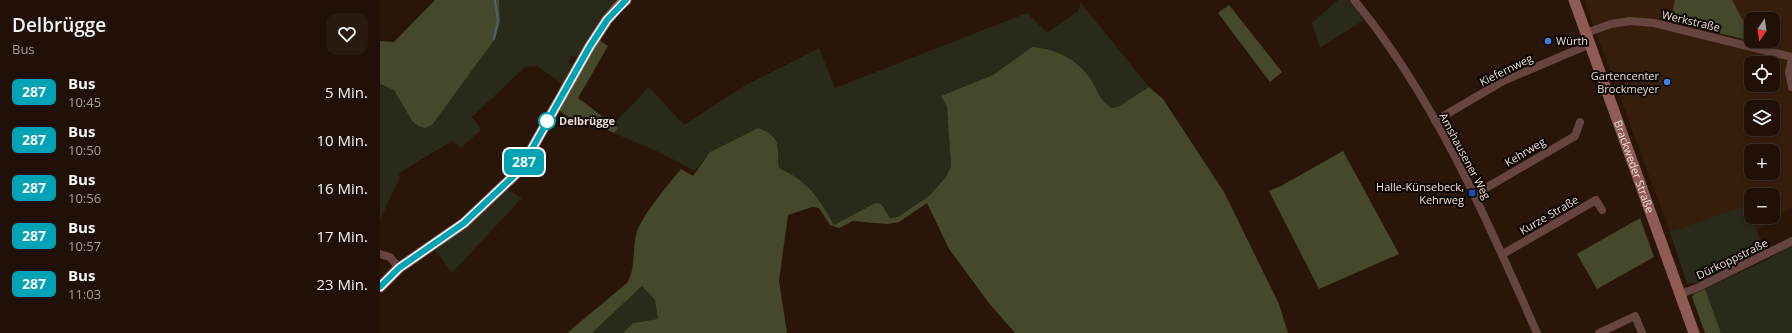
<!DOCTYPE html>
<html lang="de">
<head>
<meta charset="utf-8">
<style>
	body { margin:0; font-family:"Open Sans",sans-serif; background:#281911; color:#f1f3f6; height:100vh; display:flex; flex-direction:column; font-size:15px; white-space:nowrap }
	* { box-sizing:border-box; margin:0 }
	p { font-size:13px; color:#a29d9b }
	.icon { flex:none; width:22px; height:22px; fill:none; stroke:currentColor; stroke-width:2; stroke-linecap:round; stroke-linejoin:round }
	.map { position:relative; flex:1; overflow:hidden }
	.details { display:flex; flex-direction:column; background:#201007; width:380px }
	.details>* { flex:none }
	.badge { padding:0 8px; border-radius:6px; font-size:14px; line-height:26px }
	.needle { width:26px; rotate:193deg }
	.tools { position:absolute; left:1364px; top:12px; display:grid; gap:8px }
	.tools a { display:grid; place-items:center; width:36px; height:36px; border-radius:8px; background:#201007; box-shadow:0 2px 6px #0003,0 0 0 1px #3d3028; font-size:20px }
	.map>.badge { position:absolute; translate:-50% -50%; box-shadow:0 0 0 2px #fff }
	.round { display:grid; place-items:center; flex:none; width:42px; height:42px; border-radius:12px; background:#281911 }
	.overview { display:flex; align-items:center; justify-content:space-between; height:68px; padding:0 12px }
	h1 { font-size:19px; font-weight:600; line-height:30px }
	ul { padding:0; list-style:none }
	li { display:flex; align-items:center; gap:12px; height:48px; padding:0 12px }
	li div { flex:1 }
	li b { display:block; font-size:15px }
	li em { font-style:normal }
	li .badge { min-width:44px; font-weight:700; text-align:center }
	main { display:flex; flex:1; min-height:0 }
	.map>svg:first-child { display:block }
	.built { fill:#371d0c; fill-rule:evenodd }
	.green { fill:#292a19 }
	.forest { fill:#46482b }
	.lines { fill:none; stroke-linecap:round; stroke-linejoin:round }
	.stream { stroke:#496276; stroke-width:2 }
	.street { stroke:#664541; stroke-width:8 }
	.secondary { stroke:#905b55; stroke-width:11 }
	.line-casing { stroke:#fff; stroke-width:9 }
	.line { stroke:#00a3b4; stroke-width:6 }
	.shop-dot { fill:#3f7fe0; stroke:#0c0502; stroke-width:1.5 }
	.stop-dot { fill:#fff; stroke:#00a3b4; stroke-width:2 }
	.transit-dot { fill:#1a4fb4; stroke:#0c0502; stroke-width:1.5 }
	.labels { text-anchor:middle; stroke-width:4; stroke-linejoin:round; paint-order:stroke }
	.street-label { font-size:11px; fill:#eedfd7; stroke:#0c0502 }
	.poi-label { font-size:11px; fill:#eedfd7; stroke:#0c0502; text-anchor:end }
	.stop-label { font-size:11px; font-weight:bold; fill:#eedfd7; stroke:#0c0502; text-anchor:start }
</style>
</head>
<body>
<main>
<section class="details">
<div class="overview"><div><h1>Delbrügge</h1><p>Bus</p></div><a class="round"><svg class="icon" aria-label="heart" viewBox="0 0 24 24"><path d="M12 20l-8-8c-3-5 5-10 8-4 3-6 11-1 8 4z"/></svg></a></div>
<ul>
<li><span class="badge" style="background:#00a3b4;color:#fff">287</span><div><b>Bus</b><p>10:45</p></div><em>5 Min.</em></li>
<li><span class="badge" style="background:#00a3b4;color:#fff">287</span><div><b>Bus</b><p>10:50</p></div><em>10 Min.</em></li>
<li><span class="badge" style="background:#00a3b4;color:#fff">287</span><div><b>Bus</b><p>10:56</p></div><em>16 Min.</em></li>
<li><span class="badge" style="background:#00a3b4;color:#fff">287</span><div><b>Bus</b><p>10:57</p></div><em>17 Min.</em></li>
<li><span class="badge" style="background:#00a3b4;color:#fff">287</span><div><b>Bus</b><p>11:03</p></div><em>23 Min.</em></li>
</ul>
</section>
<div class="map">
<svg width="1412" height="333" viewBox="0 0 1412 333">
	<rect width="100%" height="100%" fill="#2a1609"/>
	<path class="built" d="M 1204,0 L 1295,0 L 1290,21 L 1374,42 L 1393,41 L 1393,19 L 1371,19 L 1371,35 L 1352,0 L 1412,0 L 1412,207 L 1376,230 L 1386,251 L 1307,283 L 1290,232 ZM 1371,63 L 1393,63 L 1393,85 L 1371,85 ZM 1371,107 L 1393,107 L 1393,129 L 1371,129 ZM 1371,151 L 1393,151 L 1393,173 L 1371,173 ZM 1371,195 L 1393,195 L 1393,217 L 1371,217 Z"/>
	<g class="green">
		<path d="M 119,0 L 240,0 L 197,58 L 192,55 L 188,62 L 193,65 L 183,84 L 157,66 L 145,67 L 92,117 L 101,130 L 81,148 L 72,141 L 19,173 L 20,177 L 0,220 L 0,84 L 14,90 L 32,121 L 52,125 L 115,39 L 120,22 Z"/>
		<path d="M 958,0 L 968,0 L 984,20 L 940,48 L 932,23 Z"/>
		<path d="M 700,2 L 769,87 L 738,107 L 732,108 C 720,101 718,92 712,81 C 699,60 676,47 652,47 L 613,75 L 561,96 L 567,107 L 571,167 L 565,178 L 549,196 L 518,217 L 510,218 L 505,209 L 492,204 L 454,225 C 439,199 427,180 399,168 C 397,145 402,137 378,128 L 330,152 L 315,171 L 281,153 L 234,133 L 237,128 L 233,124 L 269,87 L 304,125 L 366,85 L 439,48 L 455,88 L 647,13 L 667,33 L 698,11 L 700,7 Z"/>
		<path d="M 127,189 L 142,198 L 72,273 L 55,250 L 88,226 Z"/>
		<path d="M 1368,205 L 1376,230 L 1386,251 L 1319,283 L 1307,283 L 1290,232 Z"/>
		<path d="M 1412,245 L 1412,333 L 1341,333 L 1325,289 L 1386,260 Z"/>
		<path d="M 262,286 L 275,300 L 278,319 L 253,323 L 243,333 L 212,333 Z"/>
	</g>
	<g class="forest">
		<path d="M 55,0 L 119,0 L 120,22 L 115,39 L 52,125 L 45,128 L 38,126 L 32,121 L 14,90 L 0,84 L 0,41 L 14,42 Z"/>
		<path d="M 1295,0 L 1352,0 L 1371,35 L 1371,41 L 1375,42 L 1290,21 Z"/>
		<path d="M 849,5 L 902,72 L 890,82 L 838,13 Z"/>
		<path d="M 219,40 L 228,46 L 198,98 L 238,128 L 234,133 L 215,124 L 198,123 L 178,110 Z"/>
		<path d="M 652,47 C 676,48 699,60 712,81 C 718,92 720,101 732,108 L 738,107 L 769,87 L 783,99 L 844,192 L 899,304 L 908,333 L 635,333 L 609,303 L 569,249 L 547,203 L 519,222 L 507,224 L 473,221 L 459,228 L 450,225 L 439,208 L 432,207 L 408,215 L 399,281 L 407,333 L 243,333 L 253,323 L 278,319 L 275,300 L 262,286 L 212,333 L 187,333 L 247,283 C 256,268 252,252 256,235 C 260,217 289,184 301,169 L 313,176 L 330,152 L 378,128 C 402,137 397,145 399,168 C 428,181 439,198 454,225 L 495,203 L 501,204 L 510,218 L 518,217 L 549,196 L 565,178 L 571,167 L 567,107 L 561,96 L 613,75 Z"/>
		<path d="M 963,151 L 1019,254 L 939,289 L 889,191 L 901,186 Z"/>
		<path d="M 1260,218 L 1274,257 L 1217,289 L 1197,254 Z"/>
		<path d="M 1325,289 L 1341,333 L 1325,333 L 1312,297 L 1314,294 Z"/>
	</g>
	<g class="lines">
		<path class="stream" d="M 114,39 L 118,21 L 115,0"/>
		<g class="street">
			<path d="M 974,0 C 1055,98 1106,218 1157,333"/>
			<path d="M 1206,33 L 1231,24 L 1250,21 L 1274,23 L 1412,57"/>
			<path d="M 1412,59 L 1409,72 L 1412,87"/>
			<path d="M 1055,121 L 1123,81 L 1210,44"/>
			<path d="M 1094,195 L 1195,136 L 1200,122"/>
			<path d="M 0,254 L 10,257 L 19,268"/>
			<path d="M 1123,254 L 1216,200 L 1222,210"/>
			<path d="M 1300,294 L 1317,288 L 1412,241"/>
			<path d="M 1219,333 L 1255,316 L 1262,333"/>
		</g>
		<g class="secondary">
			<path id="s1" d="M 1194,0 L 1314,333"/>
			<path d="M 0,287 L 19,268 L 84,223 L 140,170 L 210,46 L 227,20 L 239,6 L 246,0"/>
		</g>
	</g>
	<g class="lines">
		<defs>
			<path id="line" d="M 0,287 L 19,268 L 84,223 L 140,170 L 210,46 L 227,20 L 246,0"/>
		</defs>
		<use href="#line" class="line-casing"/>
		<use href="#line" class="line"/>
	</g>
	<g class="shop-dot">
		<circle cx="1168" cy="41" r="4"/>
		<circle cx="1287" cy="82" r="4"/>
	</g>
	<circle class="stop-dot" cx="167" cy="121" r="8"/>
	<rect class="transit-dot" x="1088" y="189" width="8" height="8" rx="2"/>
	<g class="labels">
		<g class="street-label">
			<text transform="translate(1311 21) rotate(13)" y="4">Werkstraße</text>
			<text transform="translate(1126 70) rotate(-26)" y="4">Kiefernweg</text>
			<text transform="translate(1145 152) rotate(-31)" y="4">Kehrweg</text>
			<text transform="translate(1085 156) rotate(62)" y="4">Amshausener Weg</text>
			<text dy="4" stroke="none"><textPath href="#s1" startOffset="177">Brackweder Straße</textPath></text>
			<text transform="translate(1169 215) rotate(-30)" y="4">Kurze Straße</text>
			<text transform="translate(1352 259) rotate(-26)" y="4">Dürkoppstraße</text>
		</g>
		<g class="poi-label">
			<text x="1176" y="45" text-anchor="start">Würth</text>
			<text x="1279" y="80">Gartencenter<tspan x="1279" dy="13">Brockmeyer</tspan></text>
			<text x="1084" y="191">Halle-Künsebeck,<tspan x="1084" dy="13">Kehrweg</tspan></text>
		</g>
		<g class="stop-label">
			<text x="179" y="125">Delbrügge</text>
		</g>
	</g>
</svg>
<div class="tools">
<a><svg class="needle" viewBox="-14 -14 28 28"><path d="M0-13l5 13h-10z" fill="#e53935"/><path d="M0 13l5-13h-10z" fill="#a29d9b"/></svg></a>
<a><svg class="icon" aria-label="locate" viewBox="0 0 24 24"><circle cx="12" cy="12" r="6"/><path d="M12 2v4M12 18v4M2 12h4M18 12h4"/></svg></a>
<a><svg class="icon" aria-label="layers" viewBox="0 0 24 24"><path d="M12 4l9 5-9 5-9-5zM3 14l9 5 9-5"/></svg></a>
<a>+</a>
<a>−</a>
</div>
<b class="badge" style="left:144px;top:162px;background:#00a3b4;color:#fff">287</b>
</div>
</main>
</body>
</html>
